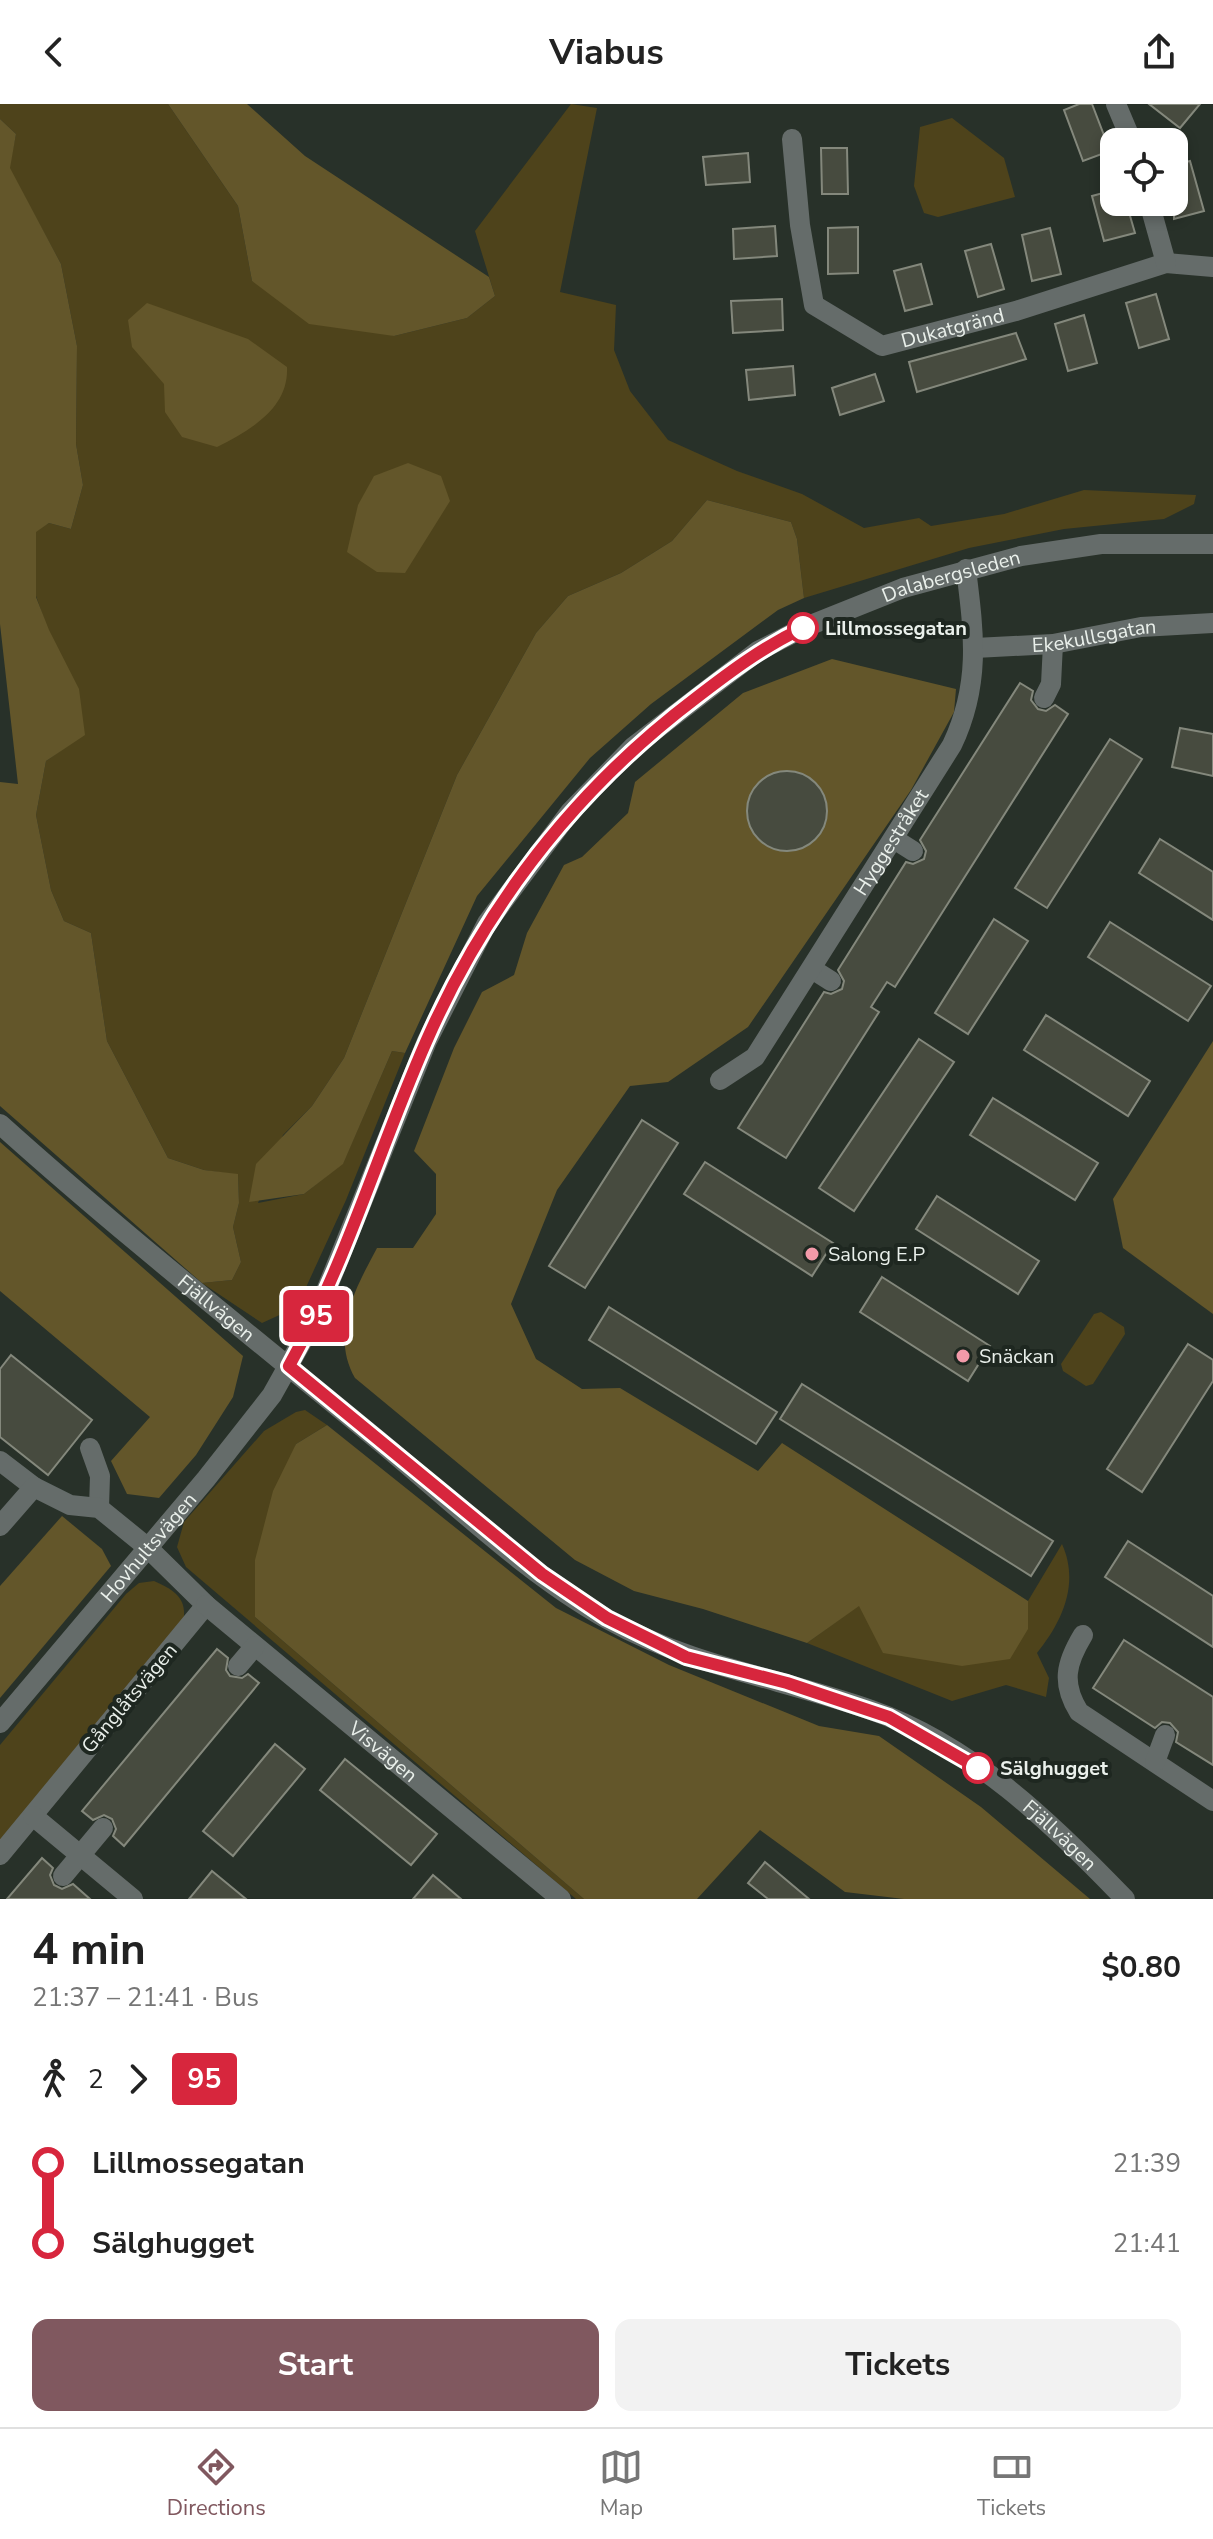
<!DOCTYPE html>
<html lang="en">
<head>
<meta charset="utf-8">
<style>
	body { margin:0; font-family:"Nunito Sans",sans-serif; background:#f2f2f2; color:#222; height:100vh; display:flex; flex-direction:column; font-size:30px; white-space:nowrap }
	* { box-sizing:border-box; margin:0 }
	p { font-size:26px; color:#767676 }
	.icon { flex:none; width:44px; height:44px; fill:none; stroke:currentColor; stroke-width:2; stroke-linecap:round; stroke-linejoin:round }
	.map { position:relative; height:1795px; overflow:hidden }
	.sheet { display:flex; flex-direction:column; background:#fff; flex:1 }
	.sheet>* { flex:none }
	.badge { padding:0 16px; border-radius:6px; font-size:28px; line-height:52px }
	.controls { position:absolute; left:1100px; top:24px; display:grid; gap:16px }
	.controls a { display:grid; place-items:center; width:88px; height:88px; border-radius:16px; background:#fff; box-shadow:0 4px 12px #0003; font-size:40px }
	.map>.badge { position:absolute; translate:-50% -50%; box-shadow:0 0 0 4px #fff }
	.legs { display:flex; align-items:center; gap:12px; height:88px; padding:0 32px; font-size:26px }
	.legs p { margin-inline-start:auto }
	.overview { display:flex; align-items:center; justify-content:space-between; height:136px; padding:0 32px }
	h1 { font-size:44px; font-weight:700; line-height:60px }
	.action { display:flex; gap:16px; margin-top:auto; padding:16px 32px }
	.action a { flex:1; height:92px; border-radius:16px; background:#80585f; color:#fff; font-size:32px; font-weight:700; line-height:92px; text-align:center }
	.action a+a { background:#f2f2f2; color:#222 }
	ul { padding:0 32px; list-style:none }
	li { display:flex; align-items:center; gap:28px; height:80px; font-size:30px }
	li i { display:grid; place-items:center; width:12px; height:100%; margin:0 10px; background:currentColor }
	li i::after { content:''; width:20px; height:20px; margin:-10px; border:6px solid; border-radius:50%; background:#fff }
	li p { margin-inline-start:auto }
	li:first-child i { background:linear-gradient(#0000 50%,currentColor 0) }
	li:last-child i { background:linear-gradient(currentColor 50%,#0000 0) }
	header { display:flex; justify-content:space-between; align-items:center; height:104px; padding:0 32px; background:#fff; font-size:36px; font-weight:700 }
	.tabs { display:flex; justify-content:space-around; align-items:center; height:112px; border-top:2px solid #e0e0e0; background:#fff; font-size:22px; color:#767676 }
	.tabs a { display:grid; justify-items:center; gap:4px }
	.tabs .selected { color:#80585f }
	.map>svg:first-child { display:block }
	.green { fill:#4e431b }
	.forest { fill:#63562a }
	.building { fill:#474b3f; stroke:#84887c; stroke-width:2 }
	.lines { fill:none; stroke-linecap:round; stroke-linejoin:round }
	.minor { stroke:#656c6a; stroke-width:20 }
	.line-1-casing { stroke:#fff; stroke-width:18 }
	.line-1 { stroke:#d7263d; stroke-width:12 }
	.stop-1-dot { fill:#fff; stroke:#d7263d; stroke-width:4 }
	.poi-dot { fill:#f39aa9; stroke:#1e2720; stroke-width:3 }
	.labels { text-anchor:middle; stroke-width:8; stroke-linejoin:round; paint-order:stroke }
	.street-label { font-size:20px; fill:#eaf0eb; stroke:#1e2720 }
	.stop-label { font-size:20px; font-weight:bold; fill:#eaf0eb; stroke:#1e2720; text-anchor:start }
	.poi-label { font-size:20px; fill:#eaf0eb; stroke:#1e2720; text-anchor:start }
</style>
</head>
<body>
<header><svg class="icon" aria-label="back" viewBox="0 0 24 24"><path d="M15 5l-7 7 7 7"/></svg>Viabus<svg class="icon" aria-label="share" viewBox="0 0 24 24"><path d="M12 15V3M7 8l5-5 5 5M5 13v7h14v-7"/></svg></header>
<div class="map">
<svg width="1213" height="1795" viewBox="0 0 1213 1795">
	<rect width="100%" height="100%" fill="#283129"/>
	<g class="green">
		<path d="M 0,0 L 168,0 L 238,102 L 252,177 L 394,232 L 467,214 L 495,192 L 475,127 L 571,0 L 597,4 L 560,188 L 616,201 L 614,246 L 630,287 L 668,336 L 737,367 L 802,390 L 864,424 L 919,414 L 931,422 L 1004,410 L 1084,386 L 1196,391 L 1194,400 L 1164,415 L 1064,425 L 969,444 L 804,494 L 797,435 L 791,418 L 707,396 L 672,437 L 621,469 L 568,492 L 536,529 L 457,671 L 344,954 L 312,1002 L 283,1031 L 258,1099 L 304,1090 L 343,1059 L 392,947 L 405,949 L 346,1096 L 297,1203 L 262,1219 L 202,1179 L 232,1176 L 241,1158 L 233,1123 L 239,1099 L 238,1071 L 204,1066 L 168,1054 L 107,937 L 91,829 L 64,817 L 51,786 L 36,711 L 46,657 L 84,630 L 36,492 L 36,427 L 49,419 L 71,425 L 83,381 L 76,340 L 77,242 L 61,160 L 9,64 L 16,30 L 0,15 Z"/>
		<path d="M 952,14 L 1004,54 L 1015,93 L 938,113 L 924,109 L 914,82 L 920,23 Z"/>
		<path d="M 1101,1208 L 1124,1223 L 1125,1230 L 1093,1280 L 1086,1282 L 1063,1267 L 1061,1260 L 1094,1210 Z"/>
		<path d="M 305,1306 L 327,1321 L 296,1340 L 256,1490 L 255,1513 L 584,1795 L 576,1795 L 186,1463 L 177,1443 L 184,1418 L 264,1327 L 296,1308 Z"/>
		<path d="M 1062,1440 C 1080,1480 1062,1518 1037,1549 L 1049,1574 L 1046,1593 L 1006,1581 L 952,1597 L 807,1539 L 859,1501 L 1028,1525 L 1028,1497 Z"/>
		<path d="M 154,1477 C 175,1486 188,1495 183,1519 L 0,1736 L 0,1641 L 126,1490 L 139,1479 Z"/>
	</g>
	<g class="forest">
		<path d="M 168,0 L 247,0 L 305,52 L 489,173 L 495,192 L 467,214 L 394,232 L 309,220 L 252,177 L 238,102 Z"/>
		<path d="M 0,15 L 16,30 L 10,64 L 61,160 L 77,242 L 76,340 L 83,381 L 71,425 L 49,419 L 36,428 L 36,493 L 49,526 L 79,585 L 85,631 L 46,657 L 36,711 L 51,786 L 64,817 L 91,829 L 107,937 L 168,1054 L 204,1066 L 238,1070 L 239,1099 L 233,1123 L 241,1158 L 232,1176 L 202,1179 L 0,1002 L 0,678 L 18,680 L 0,520 Z"/>
		<path d="M 147,199 L 248,235 L 287,263 C 289,305 250,326 217,343 L 182,333 L 165,308 L 164,280 L 132,243 L 128,216 Z"/>
		<path d="M 408,359 L 441,372 L 450,397 L 405,469 L 377,468 L 347,448 L 358,401 L 374,372 Z"/>
		<path d="M 707,396 L 791,418 L 797,435 L 804,494 L 778,506 L 651,600 L 590,654 L 477,792 L 405,949 L 392,947 L 343,1060 L 304,1090 L 249,1098 L 256,1060 L 312,1002 L 344,954 L 457,671 L 536,529 L 568,492 L 621,469 L 672,437 Z"/>
		<path d="M 832,555 L 956,585 L 954,608 L 911,686 L 748,923 L 668,978 L 630,982 L 557,1086 L 511,1200 L 536,1255 L 582,1285 L 620,1284 L 758,1367 L 782,1339 L 1028,1497 L 1028,1525 L 1010,1555 L 962,1562 L 883,1549 L 859,1502 L 807,1539 L 703,1505 L 634,1487 L 575,1456 L 355,1274 C 330,1230 355,1185 377,1144 L 413,1144 L 436,1110 L 436,1070 L 414,1047 L 454,944 L 482,888 L 514,871 L 527,829 L 564,761 L 582,753 L 628,709 L 635,678 L 743,589 Z"/>
		<path d="M 1213,937 L 1213,1210 L 1123,1144 L 1113,1095 Z"/>
		<path d="M 0,1038 L 243,1252 L 233,1293 L 196,1351 L 159,1394 L 127,1390 L 111,1357 L 150,1313 L 0,1187 Z"/>
		<path d="M 327,1321 L 556,1504 L 669,1561 L 819,1622 L 879,1632 L 981,1703 L 1090,1795 L 904,1795 L 845,1788 L 760,1726 L 697,1795 L 584,1795 L 255,1513 L 255,1456 L 273,1387 L 296,1340 Z"/>
		<path d="M 62,1412 L 102,1445 L 111,1462 L 0,1594 L 0,1482 Z"/>
	</g>
	<g class="building">
		<path d="M 1079,0 L 1092,0 L 1110,47 L 1083,57 L 1064,6 Z"/>
		<path d="M 1149,0 L 1200,0 L 1180,24 Z"/>
		<path d="M 821,44 L 847,44 L 848,90 L 822,90 Z"/>
		<path d="M 748,49 L 750,78 L 706,81 L 703,53 Z"/>
		<path d="M 1190,57 L 1204,107 L 1174,115 L 1174,61 Z"/>
		<path d="M 1114,86 L 1114,98 L 1126,98 L 1135,129 L 1104,137 L 1092,92 Z"/>
		<path d="M 775,122 L 777,152 L 734,155 L 733,125 Z"/>
		<path d="M 858,123 L 858,169 L 828,170 L 828,124 Z"/>
		<path d="M 1050,124 L 1061,170 L 1032,177 L 1022,131 Z"/>
		<path d="M 991,140 L 1004,185 L 978,193 L 965,147 Z"/>
		<path d="M 921,160 L 932,200 L 905,207 L 894,167 Z"/>
		<path d="M 1156,190 L 1169,235 L 1139,244 L 1126,199 Z"/>
		<path d="M 782,195 L 783,226 L 733,229 L 731,197 Z"/>
		<path d="M 1084,211 L 1097,259 L 1068,267 L 1055,220 Z"/>
		<path d="M 1016,229 L 1026,255 L 917,288 L 909,258 Z"/>
		<path d="M 793,262 L 795,291 L 749,296 L 746,266 Z"/>
		<path d="M 875,270 L 884,297 L 840,311 L 832,284 Z"/>
		<path d="M 1020,579 L 1033,587 L 1031,596 L 1038,605 L 1046,607 L 1055,601 L 1068,610 L 895,883 L 887,878 L 871,903 L 879,908 L 786,1054 L 738,1024 L 824,888 L 831,890 L 842,885 L 844,877 L 838,866 L 906,758 L 913,760 L 924,755 L 926,747 L 920,736 Z"/>
		<path d="M 1180,624 L 1213,630 L 1213,672 L 1172,663 Z"/>
		<path d="M 1110,635 L 1142,655 L 1047,804 L 1015,784 Z"/>
		<circle cx="787" cy="707" r="40"/>
		<path d="M 1160,735 L 1213,768 L 1213,816 L 1139,769 Z"/>
		<path d="M 994,815 L 1028,837 L 968,930 L 935,909 Z"/>
		<path d="M 1110,818 L 1211,882 L 1188,917 L 1088,853 Z"/>
		<path d="M 1046,911 L 1150,977 L 1128,1012 L 1024,946 Z"/>
		<path d="M 919,935 L 954,958 L 854,1107 L 819,1084 Z"/>
		<path d="M 993,994 L 1098,1059 L 1075,1096 L 970,1031 Z"/>
		<path d="M 642,1016 L 678,1039 L 585,1184 L 549,1162 Z"/>
		<path d="M 705,1058 L 833,1139 L 812,1172 L 684,1090 Z"/>
		<path d="M 937,1092 L 1039,1157 L 1018,1190 L 916,1125 Z"/>
		<path d="M 882,1173 L 990,1242 L 968,1277 L 860,1208 Z"/>
		<path d="M 609,1203 L 777,1308 L 756,1340 L 589,1236 Z"/>
		<path d="M 1188,1240 L 1213,1256 L 1213,1277 L 1142,1388 L 1107,1365 Z"/>
		<path d="M 11,1251 L 92,1316 L 48,1371 L 0,1333 L 0,1265 Z"/>
		<path d="M 802,1280 L 1053,1437 L 1031,1472 L 780,1315 Z"/>
		<path d="M 1128,1437 L 1213,1492 L 1213,1543 L 1105,1473 Z"/>
		<path d="M 1124,1536 L 1213,1593 L 1213,1661 L 1176,1638 L 1178,1628 L 1170,1619 L 1162,1618 L 1155,1624 L 1093,1584 Z"/>
		<path d="M 217,1545 L 228,1554 L 226,1566 L 230,1572 L 242,1574 L 248,1570 L 259,1579 L 124,1742 L 113,1732 L 116,1725 L 112,1715 L 104,1711 L 93,1716 L 82,1707 Z"/>
		<path d="M 275,1640 L 305,1665 L 233,1752 L 203,1727 Z"/>
		<path d="M 345,1655 L 437,1730 L 411,1761 L 320,1686 Z"/>
		<path d="M 42,1754 L 53,1764 L 50,1771 L 54,1781 L 62,1785 L 73,1780 L 90,1795 L 7,1795 Z"/>
		<path d="M 765,1758 L 809,1795 L 768,1795 L 748,1779 Z"/>
		<path d="M 212,1767 L 246,1795 L 189,1795 Z"/>
		<path d="M 433,1771 L 461,1795 L 413,1795 Z"/>
	</g>
	<g class="lines">
		<g class="minor">
			<path d="M 1116,0 L 1132,38"/>
			<path id="s1" d="M 792,35 L 800,121 L 814,201 L 882,242 L 1016,207 L 1166,159 L 1213,163"/>
			<path d="M 1149,98 L 1166,159"/>
			<path id="s2" d="M 975,544 L 1053,540 L 1141,523 L 1213,519"/>
			<path d="M 1044,594 L 1051,580 L 1053,540"/>
			<path d="M 894,735 L 913,747"/>
			<path d="M 812,865 L 831,877"/>
			<path id="s3" d="M 720,976 L 755,953 L 952,641 C 981,580 974,529 966,465"/>
			<path id="s4" d="M 0,1020 C 120,1128 248,1229 373,1332 C 449,1394 523,1468 609,1516 C 691,1562 783,1575 871,1606 C 972,1641 1053,1720 1125,1795"/>
			<path d="M 90,1344 L 100,1372 L 99,1404"/>
			<path d="M 0,1357 L 34,1383"/>
			<path d="M 0,1422 L 34,1383 L 70,1401 L 99,1404 L 147,1443 L 206,1501 L 0,1751"/>
			<path id="s5" d="M 206,1501 L 561,1795"/>
			<path d="M 1083,1531 C 1066,1559 1061,1579 1079,1608 L 1213,1697"/>
			<path d="M 238,1562 L 255,1542"/>
			<path id="s6" d="M 0,1619 L 206,1375 L 272,1291 L 315,1214 L 427,937 L 487,819 L 570,708 L 633,643 L 758,547 L 803,524 L 903,484 L 1021,452 L 1101,440 L 1213,440"/>
			<path d="M 1155,1658 L 1165,1631"/>
			<path d="M 33,1712 L 133,1795"/>
			<path d="M 63,1772 L 103,1724"/>
		</g>
	</g>
	<g class="lines">
		<defs>
			<path id="line-1" d="M 803,524 C 763,543 731,567 696,594 C 577,684 486,801 426,938 C 379,1045 346,1159 289,1262 L 542,1470 L 607,1514 L 686,1553 L 787,1579 L 889,1613 L 978,1664"/>
		</defs>
		<use href="#line-1" class="line-1-casing"/>
		<use href="#line-1" class="line-1"/>
	</g>
	<g class="stop-1-dot">
		<circle cx="803" cy="524" r="14"/>
		<circle cx="978" cy="1664" r="14"/>
	</g>
	<g class="poi-dot">
		<circle cx="812" cy="1150" r="8"/>
		<circle cx="963" cy="1252" r="8"/>
	</g>
	<g class="labels">
		<g class="street-label">
			<text dy="7" stroke="none"><textPath href="#s1" startOffset="320">Dukatgränd</textPath></text>
			<text dy="7" stroke="none"><textPath href="#s6" startOffset="1540">Dalabergsleden</textPath></text>
			<text dy="7" stroke="none"><textPath href="#s2" startOffset="120">Ekekullsgatan</textPath></text>
			<text dy="7" stroke="none"><textPath href="#s3" startOffset="296">Hyggestråket</textPath></text>
			<text dy="7" stroke="none"><textPath href="#s4" startOffset="284">Fjällvägen</textPath></text>
			<text dy="7" stroke="none"><textPath href="#s6" startOffset="230">Hovhultsvägen</textPath></text>
			<text transform="translate(129 1594) rotate(-50)" y="7">Gånglåtsvägen</text>
			<text dy="7" stroke="none"><textPath href="#s5" startOffset="230">Visvägen</textPath></text>
			<text dy="7" stroke="none"><textPath href="#s4" startOffset="1292">Fjällvägen</textPath></text>
		</g>
		<g class="stop-label">
			<text x="825" y="531">Lillmossegatan</text>
			<text x="1000" y="1671">Sälghugget</text>
		</g>
		<g class="poi-label">
			<text x="828" y="1157">Salong E.P</text>
			<text x="979" y="1259">Snäckan</text>
		</g>
	</g>
</svg>
<div class="controls">
<a><svg class="icon" aria-label="locate" viewBox="0 0 24 24"><circle cx="12" cy="12" r="6"/><path d="M12 2v4M12 18v4M2 12h4M18 12h4"/></svg></a>
</div>
<b class="badge" style="left:316px;top:1212px;background:#d7263d;color:#fff">95</b>
</div>
<section class="sheet">
<div class="overview"><div><h1>4 min</h1><p>21:37 – 21:41 · Bus</p></div><b>$0.80</b></div>
<div class="legs"><svg class="icon" aria-label="walk" viewBox="0 0 24 24"><circle cx="13" cy="4" r="2"/><path d="M13 8l-2 6 4 7M11 14l-3 7M7 12l3-4h3l4 4"/></svg>2<svg class="icon" aria-label="forward" viewBox="0 0 24 24"><path d="M9 5l7 7-7 7"/></svg><b class="badge" style="background:#d7263d;color:#fff">95</b></div>
<ul>
<li><i style="color:#d7263d"></i><b>Lillmossegatan</b><p>21:39</p></li>
<li><i style="color:#d7263d"></i><b>Sälghugget</b><p>21:41</p></li>
</ul>
<div class="action"><a>Start</a><a>Tickets</a></div>
</section>
<nav class="tabs">
<a class="selected"><svg class="icon" aria-label="directions" viewBox="0 0 24 24"><path d="M12 3l9 9-9 9-9-9zM9 14v-3h6M13 9l2 2-2 2"/></svg>Directions</a>
<a><svg class="icon" aria-label="map" viewBox="0 0 24 24"><path d="M3 6l6-2 6 2 6-2v14l-6 2-6-2-6 2zM9 4v14M15 6v14"/></svg>Map</a>
<a><svg class="icon" aria-label="tickets" viewBox="0 0 24 24"><path d="M3 7h18v10H3zM15 7v10"/></svg>Tickets</a>
</nav>
</body>
</html>
